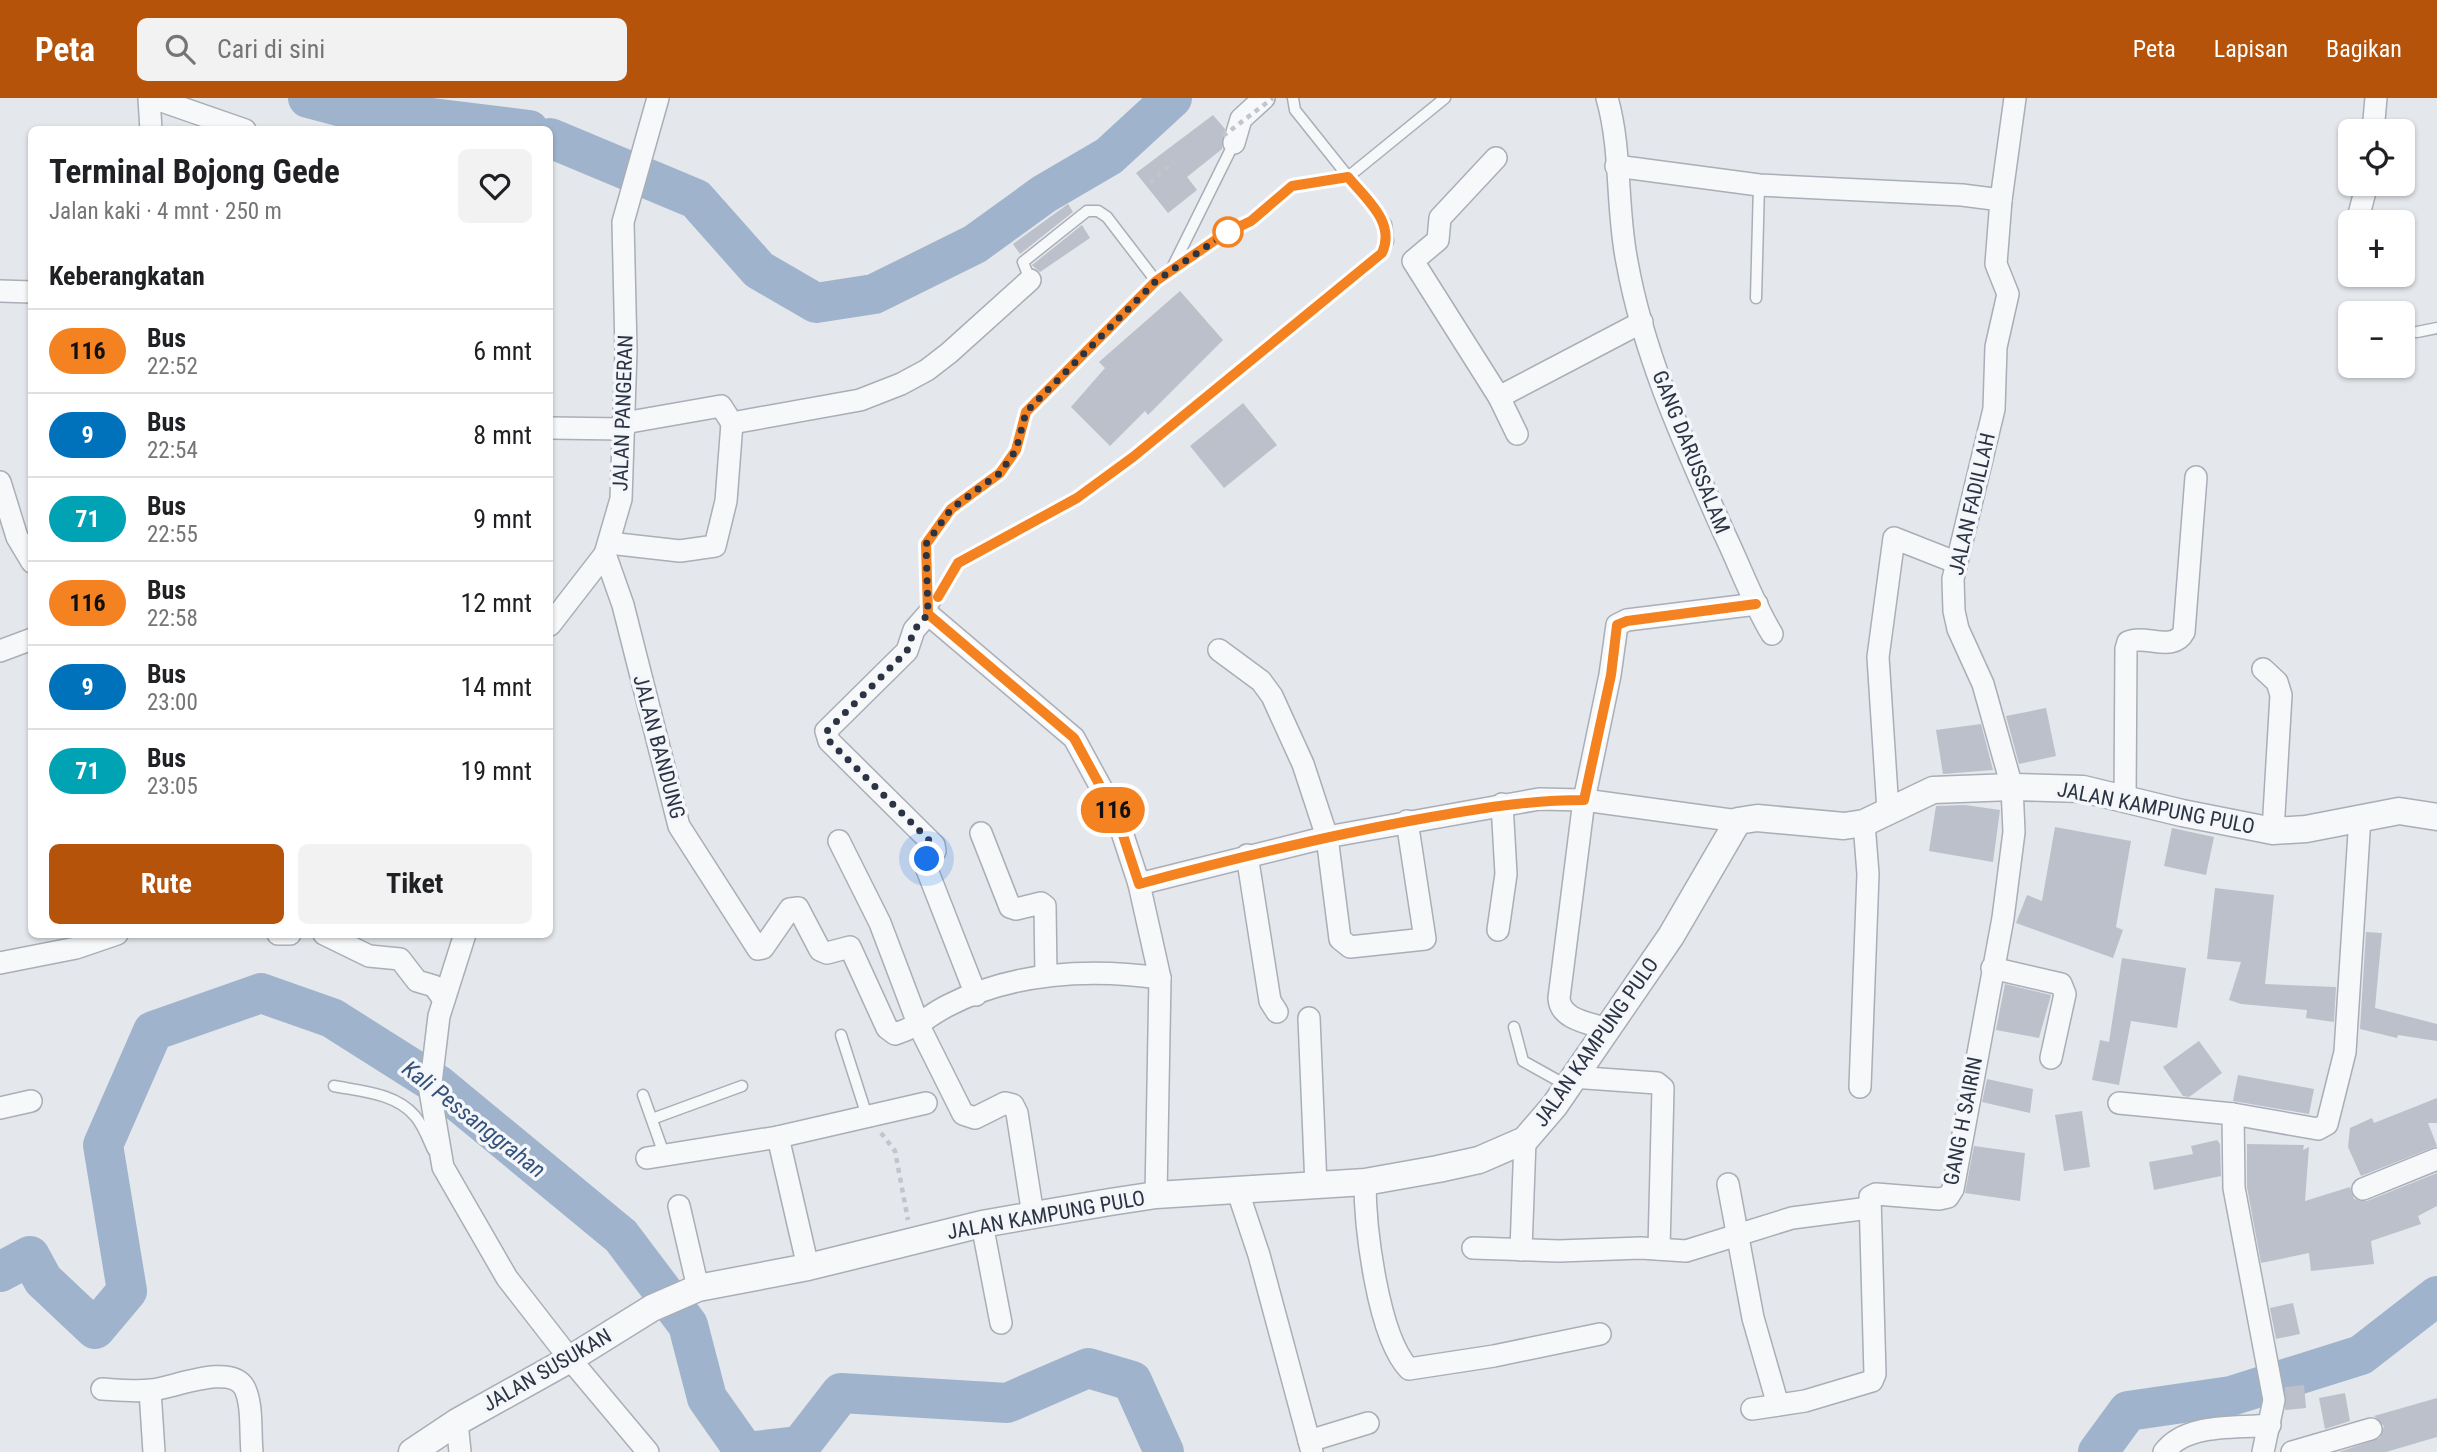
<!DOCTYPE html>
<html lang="id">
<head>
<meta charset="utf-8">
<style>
	body { margin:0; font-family:"Roboto Condensed",sans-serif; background:#f2f2f2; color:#202124; height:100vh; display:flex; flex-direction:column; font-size:26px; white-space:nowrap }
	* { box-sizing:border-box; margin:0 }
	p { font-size:23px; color:#757577 }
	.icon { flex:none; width:38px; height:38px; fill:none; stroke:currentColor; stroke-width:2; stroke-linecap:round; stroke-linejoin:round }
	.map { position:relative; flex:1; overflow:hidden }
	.drawer { position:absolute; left:28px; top:28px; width:525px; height:812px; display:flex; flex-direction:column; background:#fff; border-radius:10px; box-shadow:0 2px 5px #0004 }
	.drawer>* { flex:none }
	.badge { padding:0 14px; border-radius:23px; font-size:24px; line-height:46px }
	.tools { position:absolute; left:2338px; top:21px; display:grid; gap:14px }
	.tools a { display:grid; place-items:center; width:77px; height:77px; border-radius:10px; background:#fff; box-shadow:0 2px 5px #0004; font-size:35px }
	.you { position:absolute; width:35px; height:35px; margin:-18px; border:5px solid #fff; border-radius:50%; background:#1a73e8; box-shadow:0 0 0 10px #1a73e833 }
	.map>.badge { position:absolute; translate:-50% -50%; box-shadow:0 0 0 4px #fff }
	h2 { padding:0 21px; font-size:26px; line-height:63px }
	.round { display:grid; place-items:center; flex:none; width:74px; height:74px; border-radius:10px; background:#f2f2f2 }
	.head { display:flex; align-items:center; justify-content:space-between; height:119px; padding:0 21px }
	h1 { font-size:33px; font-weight:700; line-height:52px }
	.cta { display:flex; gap:14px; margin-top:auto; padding:14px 21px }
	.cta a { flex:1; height:80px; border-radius:10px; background:#b45309; color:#fff; font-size:28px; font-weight:700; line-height:80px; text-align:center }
	.cta a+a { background:#f2f2f2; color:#202124 }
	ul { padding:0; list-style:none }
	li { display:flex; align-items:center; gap:21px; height:84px; padding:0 21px; border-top:2px solid #e0e0e0 }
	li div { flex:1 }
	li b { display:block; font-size:26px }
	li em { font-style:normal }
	li .badge { min-width:77px; font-weight:700; text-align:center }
	header { display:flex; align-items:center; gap:42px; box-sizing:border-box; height:98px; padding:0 35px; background:#b45309; color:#fff }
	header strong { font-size:33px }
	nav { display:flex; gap:38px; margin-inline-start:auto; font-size:24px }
	.search { width:490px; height:63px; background:#f2f2f2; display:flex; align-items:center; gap:18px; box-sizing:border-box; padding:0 24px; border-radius:10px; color:#757577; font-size:26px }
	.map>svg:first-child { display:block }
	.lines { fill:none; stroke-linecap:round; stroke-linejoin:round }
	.river { stroke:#9fb4cc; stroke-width:40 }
	.building { fill:#bbc0ca }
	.service-casing { stroke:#a9aeb7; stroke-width:13 }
	.minor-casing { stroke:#a9aeb7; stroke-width:24 }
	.tertiary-casing { stroke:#a9aeb7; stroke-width:29 }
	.path { stroke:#c2c5cb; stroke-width:4.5; stroke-dasharray:5 5; stroke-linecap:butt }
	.service { stroke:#f7f8fa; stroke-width:10 }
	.minor { stroke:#f7f8fa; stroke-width:21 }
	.tertiary { stroke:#f7f8fa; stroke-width:26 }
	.path-bridge { stroke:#c2c5cb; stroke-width:4.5; stroke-dasharray:5 5; stroke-linecap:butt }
	.line-casing { stroke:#fff; stroke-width:16 }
	.line { stroke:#f58220; stroke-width:10 }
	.walk { stroke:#2b3445; stroke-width:7; stroke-dasharray:0 12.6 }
	.stop-dot { fill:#fff; stroke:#f58220; stroke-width:3.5 }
	.labels { text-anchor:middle; stroke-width:7; stroke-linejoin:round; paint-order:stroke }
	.street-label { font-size:21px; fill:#2b3445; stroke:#f4f6f9 }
	.water-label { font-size:23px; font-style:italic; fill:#34527a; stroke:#f4f6f9 }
</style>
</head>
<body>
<header>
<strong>Peta</strong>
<div class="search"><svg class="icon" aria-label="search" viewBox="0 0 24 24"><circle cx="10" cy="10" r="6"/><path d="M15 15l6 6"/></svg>Cari di sini</div>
<nav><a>Peta</a><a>Lapisan</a><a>Bagikan</a></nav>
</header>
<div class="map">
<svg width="2437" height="1354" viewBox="0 0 2437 1354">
	<rect width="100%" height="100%" fill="#e4e7ec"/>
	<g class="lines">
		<g class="river">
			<path d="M 308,0 L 342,9 L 529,32"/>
			<path d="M 550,40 L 696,101 L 759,172 L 816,205 L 874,196 L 975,146 L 1044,96 L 1109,58 L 1172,0"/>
			<path d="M 0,1174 L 30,1158 L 43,1182 L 95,1231 L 127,1193 L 103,1047 L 153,933 L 261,895 L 332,920 L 438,987 L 621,1138 L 688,1227 L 707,1300 L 745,1354"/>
			<path d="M 746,1354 L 800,1348 L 841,1295 L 1007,1305 L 1088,1270 L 1132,1283 L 1164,1354"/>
			<path d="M 2098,1354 L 2128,1313 L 2231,1298 L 2361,1257 L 2437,1198"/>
		</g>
	</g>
	<g class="building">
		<path d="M 1213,17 L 1225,31 L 1222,51 L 1187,79 L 1197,92 L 1168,115 L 1136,75 Z"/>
		<path d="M 1068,106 L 1073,114 L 1020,156 L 1013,146 Z"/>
		<path d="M 1082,127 L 1090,140 L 1040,174 L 1034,169 L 1032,167 Z"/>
		<path d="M 1180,193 L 1223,242 L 1148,317 L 1145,313 L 1110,348 L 1071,309 L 1105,270 L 1099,264 Z"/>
		<path d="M 1243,305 L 1277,347 L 1224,390 L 1190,348 Z"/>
		<path d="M 2046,610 L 2056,658 L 2019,666 L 2006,618 Z"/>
		<path d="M 1981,626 L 1993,672 L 1943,676 L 1936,632 Z"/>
		<path d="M 1965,707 L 2000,712 L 1993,764 L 1929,753 L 1936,708 Z"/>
		<path d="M 2055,729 L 2131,743 L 2116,829 L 2123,832 L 2113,860 L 2016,825 L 2027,797 L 2042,803 Z"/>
		<path d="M 2172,730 L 2214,739 L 2206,777 L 2164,768 Z"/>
		<path d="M 2215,790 L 2274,797 L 2265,886 L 2336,889 L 2334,924 L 2306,920 L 2307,912 L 2241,906 L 2229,902 L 2241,864 L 2207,861 Z"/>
		<path d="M 2366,834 L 2382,835 L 2375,910 L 2437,926 L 2437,943 L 2398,937 L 2397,940 L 2360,931 Z"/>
		<path d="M 2122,860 L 2186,870 L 2177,930 L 2131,923 L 2119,987 L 2092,982 L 2100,942 L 2109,944 Z"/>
		<path d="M 2005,886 L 2051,897 L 2039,940 L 1996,932 Z"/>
		<path d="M 2199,943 L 2222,975 L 2189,999 L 2183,998 L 2163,969 Z"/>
		<path d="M 2238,977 L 2314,991 L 2309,1016 L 2233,1003 Z"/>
		<path d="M 1987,981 L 2033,991 L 2030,1015 L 1982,1004 Z"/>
		<path d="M 2437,1000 L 2437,1025 L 2428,1025 L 2437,1048 L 2361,1078 L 2348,1049 L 2350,1030 L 2372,1020 L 2374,1025 Z"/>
		<path d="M 2082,1013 L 2090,1069 L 2064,1073 L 2055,1017 Z"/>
		<path d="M 2217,1042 L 2220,1046 L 2221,1078 L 2154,1092 L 2149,1064 L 2193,1056 L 2191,1048 Z"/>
		<path d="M 2247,1046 L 2304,1047 L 2303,1052 L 2309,1049 L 2305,1103 L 2350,1089 L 2354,1101 L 2367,1103 L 2437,1075 L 2437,1108 L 2418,1118 L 2421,1126 L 2371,1143 L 2374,1166 L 2311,1173 L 2309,1155 L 2261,1165 L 2247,1089 Z"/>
		<path d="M 1974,1048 L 2025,1055 L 2020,1103 L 1965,1095 Z"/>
		<path d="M 2293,1205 L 2300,1236 L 2276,1241 L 2270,1210 Z"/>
		<path d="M 2304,1287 L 2306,1310 L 2285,1312 L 2285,1289 Z"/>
		<path d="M 2345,1295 L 2350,1323 L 2325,1331 L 2319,1300 Z"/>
		<path d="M 2437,1300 L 2437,1339 L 2386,1354 L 2339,1354 L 2380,1340 L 2384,1328 L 2374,1318 Z"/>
	</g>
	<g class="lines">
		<defs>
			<g id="service">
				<path d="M 1172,170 L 1234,45"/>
				<path d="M 1030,182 L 1023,164 L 1087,113 L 1098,113 L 1107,119 L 1156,183"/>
				<path d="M 1756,200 L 1759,87"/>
				<path d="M 2417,234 L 2437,230"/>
				<path d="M 928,516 L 958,465 L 1077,400 L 1133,358 L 1382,155 L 1388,143 L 1386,126 L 1295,12 L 1293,0"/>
				<path d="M 928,516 L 926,446 L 951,411 L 1000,375 L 1016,352 L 1026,314 L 1077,262 L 1156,183 L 1224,136 L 1251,123 L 1292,88 L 1348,79 L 1445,0"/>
				<path d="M 1514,929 L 1523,963 L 1566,987"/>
				<path d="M 841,937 L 867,1018"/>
				<path d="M 334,988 C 360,993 396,995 415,1018 C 423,1027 428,1041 433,1052"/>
				<path d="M 643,997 L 664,1056"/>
				<path d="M 652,1021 L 742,988"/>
			</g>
			<g id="minor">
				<path d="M 149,0 L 151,32"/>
				<path d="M 153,0 L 245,32"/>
				<path d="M 1607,0 C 1622,52 1616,110 1627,164 C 1644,259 1685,347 1724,435 C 1740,468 1753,505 1772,536"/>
				<path d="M 2373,33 L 2376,0"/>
				<path d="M 1234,45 L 1241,21 L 1264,0"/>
				<path d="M 1496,60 L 1440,120 L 1438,142 L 1413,163 L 1499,299 L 1642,224"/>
				<path d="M 1616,68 L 1759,87 L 1962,97 L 2001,102 L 2015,0"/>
				<path d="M 2357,124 L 2367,86"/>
				<path d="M 0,193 L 32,194"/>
				<path d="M 1499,299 L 1517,336"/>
				<path d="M 624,325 L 721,308 L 732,325 L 860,302 L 901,286 L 927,272 L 949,255 L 1030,182"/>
				<path d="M 550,330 L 624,331"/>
				<path d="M 0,384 L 17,439 L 32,464"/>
				<path d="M 609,445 L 680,453 L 715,448 L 726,403 L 732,325"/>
				<path d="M 605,456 L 623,507 L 679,728 L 758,851 L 763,850 L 790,811 L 798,810 L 820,852 L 827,855 L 850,849 L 887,930 L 895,936 C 920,928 926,919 947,908 C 1012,874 1090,870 1160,880"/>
				<path d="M 550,527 L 605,456 L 621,401 L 626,252 L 623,124 L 658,0"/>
				<path d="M 1219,552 L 1261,583 L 1272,598 L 1303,666 L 1327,739 L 1340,841 L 1350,849 L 1425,841 L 1407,723"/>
				<path d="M 0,553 L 32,541"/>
				<path d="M 2263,571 L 2277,584 L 2281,597 L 2273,733"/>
				<path d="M 2125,702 L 2126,551 L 2128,544 C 2146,536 2173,555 2184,534 L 2196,379"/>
				<path d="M 1888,713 L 1878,559 L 1894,440 L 1955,464"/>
				<path d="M 981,735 L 1010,809 L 1016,811 L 1041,805 L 1045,808 L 1046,878"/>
				<path d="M 839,743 L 880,825 L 919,928 L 963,1016 L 975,1020 L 1005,1005 L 1013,1007 L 1017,1015 L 1033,1117"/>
				<path d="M 1247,757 L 1270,903 L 1277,914"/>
				<path d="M 1139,786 L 1327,739 L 1539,701 L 1584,702 L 1738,723"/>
				<path d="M 1498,832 L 1506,776 L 1502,706"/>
				<path d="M 278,836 L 290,836"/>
				<path d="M 324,836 L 369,858 L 400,861 L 417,883 L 434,888 L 444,902"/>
				<path d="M 465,836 L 439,918 L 430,993 L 443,1069 L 507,1180 L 570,1261 L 648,1354"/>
				<path d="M 0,865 L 76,850 L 117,836"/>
				<path d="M 1992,870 L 2061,886 L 2065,896 L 2051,960"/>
				<path d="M 976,897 L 926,769 L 927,761 L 935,753 L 934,747 L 829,643 L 826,633 L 907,553 L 914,532 L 928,516 L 1074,640 L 1117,719 L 1139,786 L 1160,880 L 1156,1097"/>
				<path d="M 1309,920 L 1316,1088"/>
				<path d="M 1607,931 C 1590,925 1560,922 1559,900 L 1584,702 L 1610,577 L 1617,527 L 1627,522 L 1757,506"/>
				<path d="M 1572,979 L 1657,985 L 1663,990 L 1659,1151"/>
				<path d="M 1860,989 L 1868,776 L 1864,725"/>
				<path d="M 2119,1005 L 2233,1016 L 2318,1031 L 2327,1026 L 2345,954 L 2360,719"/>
				<path d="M 0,1010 L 31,1003"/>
				<path d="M 2233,1016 L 2234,1090 L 2274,1302 L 2263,1354"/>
				<path d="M 647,1060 L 778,1039"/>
				<path d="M 1365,1084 C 1365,1130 1378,1239 1409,1271 L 1494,1258 L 1600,1236"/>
				<path d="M 1728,1086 L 1753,1220 L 1778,1307"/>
				<path d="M 1237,1091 L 1259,1157 L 1312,1354"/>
				<path d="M 2363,1091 L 2437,1061"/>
				<path d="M 679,1108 L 698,1190"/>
				<path d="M 982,1126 L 1001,1225"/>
				<path d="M 1473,1150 L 1559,1153 L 1641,1150 L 1686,1153 L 1792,1120 L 1869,1110"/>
				<path d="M 1521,1152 L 1525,1042"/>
				<path d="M 808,1169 L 778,1039 L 926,1005"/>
				<path d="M 102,1291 C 118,1292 135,1294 151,1292 C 173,1290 230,1265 244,1289 C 253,1305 250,1335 252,1354"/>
				<path d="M 150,1293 L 154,1354"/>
				<path d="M 1752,1311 L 1805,1303 L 1872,1283 L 1875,1276 L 1870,1099 L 1876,1096 L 1939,1101 L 1948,1099 L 1953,1091 L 2003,820 L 2014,734 L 2012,689 L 1983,586 L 1958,531 L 1954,513 L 1953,481 L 1994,311 L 1996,249 L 2008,196 L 1996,166 L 2001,102"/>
				<path d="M 457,1324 L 460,1354"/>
				<path d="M 1309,1343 L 1368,1325"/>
				<path d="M 2164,1354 C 2187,1324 2236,1331 2270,1327"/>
				<path d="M 2292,1354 L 2371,1331"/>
			</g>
			<path id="tertiary" d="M 412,1354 L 457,1324 L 570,1261 L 652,1210 L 698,1190 L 808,1169 L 982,1126 L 1110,1104 L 1156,1097 L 1365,1084 L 1438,1071 L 1479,1062 L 1525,1042 L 1555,1007 L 1671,838 L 1738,723 L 1757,720 L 1844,728 L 1864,725 L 1933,692 L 2012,689 L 2083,691 L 2182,715 L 2273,733 L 2306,731 L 2399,713 L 2437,719"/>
		</defs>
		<use href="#service" class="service-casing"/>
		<use href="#minor" class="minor-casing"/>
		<use href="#tertiary" class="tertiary-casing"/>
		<g class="path">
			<path d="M 1150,85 L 1173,64"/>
			<path d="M 881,1035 L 895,1053 L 908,1122"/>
		</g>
		<use href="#service" class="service"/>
		<use href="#minor" class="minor"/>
		<use href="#tertiary" class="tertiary"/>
		<path class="path-bridge" d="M 1223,38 L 1273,0"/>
	</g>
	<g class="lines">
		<defs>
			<path id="line" d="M 938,499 L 958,465 L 1077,400 L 1133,359 L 1382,155 C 1396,125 1367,102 1348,79 L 1292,88 L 1251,123 L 1224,136 L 1156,183 L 1026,314 L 1016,352 L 1000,375 L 951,411 L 926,446 L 928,516 L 1074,640 L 1117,719 L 1139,786 C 1232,761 1325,738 1420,721 C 1475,711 1528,702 1584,702 L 1611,577 L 1617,527 L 1627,523 L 1756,506"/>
		</defs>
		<use href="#line" class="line-casing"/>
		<use href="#line" class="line"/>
		<path class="walk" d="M 927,761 L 934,756 L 934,747 L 829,643 L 827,633 L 907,553 L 914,532 L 928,516 L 926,446 L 951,411 L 1000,375 L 1016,352 L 1026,314 L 1156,183 L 1228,134"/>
	</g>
	<circle class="stop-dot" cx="1228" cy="134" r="14"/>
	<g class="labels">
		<g class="street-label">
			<text transform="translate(623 315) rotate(-88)" y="7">JALAN PANGERAN</text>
			<text transform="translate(1691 354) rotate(68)" y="7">GANG DARUSSALAM</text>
			<text transform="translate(1972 406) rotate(-77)" y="7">JALAN FADILLAH</text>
			<text transform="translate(659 649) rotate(75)" y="7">JALAN BANDUNG</text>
			<text transform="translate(2156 710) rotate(11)" y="7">JALAN KAMPUNG PULO</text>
			<text transform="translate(1596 944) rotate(-55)" y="7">JALAN KAMPUNG PULO</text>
			<text transform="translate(1963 1023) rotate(-79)" y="7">GANG H SAIRIN</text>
			<text transform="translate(1046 1117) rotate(-10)" y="7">JALAN KAMPUNG PULO</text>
			<text transform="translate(547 1272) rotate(-30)" y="7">JALAN SUSUKAN</text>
		</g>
		<g class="water-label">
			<text transform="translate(474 1021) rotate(38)" y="8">Kali Pessanggrahan</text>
		</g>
	</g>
</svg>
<div class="tools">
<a><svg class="icon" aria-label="locate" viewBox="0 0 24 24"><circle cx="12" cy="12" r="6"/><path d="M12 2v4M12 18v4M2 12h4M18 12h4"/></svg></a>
<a>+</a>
<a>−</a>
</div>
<div class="you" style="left:927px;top:761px"></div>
<b class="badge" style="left:1113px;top:712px;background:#f58220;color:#111">116</b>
<section class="drawer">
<div class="head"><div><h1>Terminal Bojong Gede</h1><p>Jalan kaki · 4 mnt · 250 m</p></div><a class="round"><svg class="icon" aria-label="heart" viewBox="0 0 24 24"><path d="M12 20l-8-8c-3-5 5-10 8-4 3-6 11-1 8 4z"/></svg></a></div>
<h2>Keberangkatan</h2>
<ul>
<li><span class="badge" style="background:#f58220;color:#111">116</span><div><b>Bus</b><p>22:52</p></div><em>6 mnt</em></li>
<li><span class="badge" style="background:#0072bc;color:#fff">9</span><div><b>Bus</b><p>22:54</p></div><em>8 mnt</em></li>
<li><span class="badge" style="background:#00a3b4;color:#fff">71</span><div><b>Bus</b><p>22:55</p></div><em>9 mnt</em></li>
<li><span class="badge" style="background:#f58220;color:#111">116</span><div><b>Bus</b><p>22:58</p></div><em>12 mnt</em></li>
<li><span class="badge" style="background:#0072bc;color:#fff">9</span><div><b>Bus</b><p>23:00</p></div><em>14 mnt</em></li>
<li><span class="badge" style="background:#00a3b4;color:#fff">71</span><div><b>Bus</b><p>23:05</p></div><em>19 mnt</em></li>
</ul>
<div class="cta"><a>Rute</a><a>Tiket</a></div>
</section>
</div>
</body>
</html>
